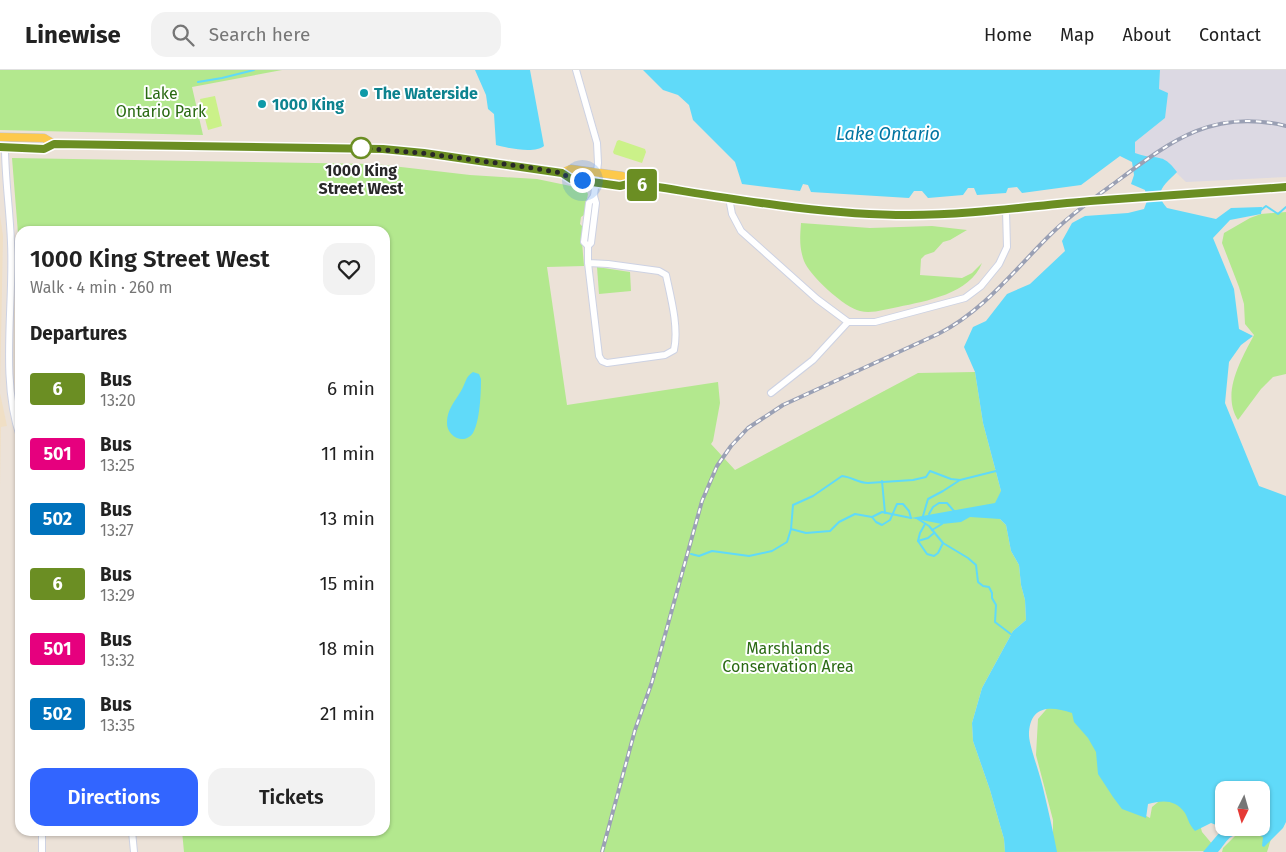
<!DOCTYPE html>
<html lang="en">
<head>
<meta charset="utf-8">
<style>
	body { margin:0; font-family:"Fira Sans",sans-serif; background:#f2f2f2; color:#222; height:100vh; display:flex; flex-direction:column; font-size:19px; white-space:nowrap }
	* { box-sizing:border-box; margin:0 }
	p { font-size:16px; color:#767676 }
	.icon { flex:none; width:28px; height:28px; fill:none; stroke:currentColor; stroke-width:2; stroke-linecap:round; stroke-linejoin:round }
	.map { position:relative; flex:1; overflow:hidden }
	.panel { position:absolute; left:15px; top:156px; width:375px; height:610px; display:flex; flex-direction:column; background:#fff; border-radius:15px; box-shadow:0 1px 4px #0004 }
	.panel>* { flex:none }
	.badge { padding:0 10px; border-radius:4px; font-size:18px; line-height:32px }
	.needle { width:32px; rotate:185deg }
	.buttons { position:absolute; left:1215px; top:711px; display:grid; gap:10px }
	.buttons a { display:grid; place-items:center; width:55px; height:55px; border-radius:10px; background:#fff; box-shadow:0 1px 4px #0004; font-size:25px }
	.you { position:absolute; width:25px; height:25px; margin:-12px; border:4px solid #fff; border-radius:50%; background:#1a73e8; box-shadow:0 0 0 8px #1a73e833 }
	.map>.badge { position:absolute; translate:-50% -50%; box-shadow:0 0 0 2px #fff }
	h2 { padding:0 15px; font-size:19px; line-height:45px }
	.round { display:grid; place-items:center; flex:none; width:52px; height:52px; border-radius:15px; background:#f2f2f2 }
	.head { display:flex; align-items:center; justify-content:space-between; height:85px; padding:0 15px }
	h1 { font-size:24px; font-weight:600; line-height:38px }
	.button { display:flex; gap:10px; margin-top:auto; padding:10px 15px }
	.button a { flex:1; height:58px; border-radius:15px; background:#3265ff; color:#fff; font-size:20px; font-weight:600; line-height:58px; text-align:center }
	.button a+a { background:#f2f2f2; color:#222 }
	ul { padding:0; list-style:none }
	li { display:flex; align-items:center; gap:15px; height:65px; padding:0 15px }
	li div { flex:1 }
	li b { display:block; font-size:19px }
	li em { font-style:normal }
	li .badge { min-width:55px; font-weight:700; text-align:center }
	header { display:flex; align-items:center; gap:30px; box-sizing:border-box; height:70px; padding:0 25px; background:#fff; border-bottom:1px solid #e0e0e0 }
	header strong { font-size:24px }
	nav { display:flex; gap:28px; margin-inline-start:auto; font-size:18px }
	.search { width:350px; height:45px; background:#f2f2f2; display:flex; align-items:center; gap:12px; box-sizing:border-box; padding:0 18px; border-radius:15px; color:#767676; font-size:19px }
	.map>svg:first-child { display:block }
	.industrial { fill:#dcd9e3 }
	.education { fill:#f0dfc5 }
	.green { fill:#b3e88e }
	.pitch { fill:#cbf189 }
	.water { fill:#60daf9; fill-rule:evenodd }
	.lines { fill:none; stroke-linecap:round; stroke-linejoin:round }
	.stream { stroke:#60daf9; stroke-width:2 }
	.minor-casing { stroke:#cdd2e3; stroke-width:8 }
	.major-casing { stroke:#c3c3c3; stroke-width:9 }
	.minor { stroke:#fff; stroke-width:6 }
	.major { stroke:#fdc94c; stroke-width:8 }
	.rail-casing { stroke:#9aa0b4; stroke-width:4 }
	.rail { stroke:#fff; stroke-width:2; stroke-dasharray:5.5; stroke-linecap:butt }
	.line-casing { stroke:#fff; stroke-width:11 }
	.line { stroke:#6b8e23; stroke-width:8 }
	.walk { stroke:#282828; stroke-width:5; stroke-dasharray:0 9 }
	.culture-dot { fill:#0f9aa8; stroke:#fff; stroke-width:2 }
	.stop-dot { fill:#fff; stroke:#6b8e23; stroke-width:2.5 }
	.labels { text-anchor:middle; stroke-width:4; stroke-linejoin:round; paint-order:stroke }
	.park-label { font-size:16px; fill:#2a6a13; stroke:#fff }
	.culture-label { font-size:16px; font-weight:bold; fill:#0d838f; stroke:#fff; text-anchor:start }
	.stop-label { font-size:16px; font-weight:bold; fill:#282828; stroke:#fff }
	.water-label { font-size:18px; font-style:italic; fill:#0175a2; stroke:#fff }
</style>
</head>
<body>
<header>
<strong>Linewise</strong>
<div class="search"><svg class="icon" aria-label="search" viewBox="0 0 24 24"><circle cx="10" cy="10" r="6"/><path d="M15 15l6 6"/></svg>Search here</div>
<nav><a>Home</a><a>Map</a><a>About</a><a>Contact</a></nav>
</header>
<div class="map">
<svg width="1286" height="782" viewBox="0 0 1286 782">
	<rect width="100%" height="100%" fill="#ece2d8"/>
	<path class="industrial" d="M 1160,0 L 1286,0 L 1286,107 L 1186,112 L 1161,88 L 1149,88 L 1135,84 L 1135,72 L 1165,48 L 1159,19 Z"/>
	<path class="education" d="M 0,145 L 3,166 L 0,323 L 7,356 L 1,357 L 0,418 Z"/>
	<g class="green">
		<path d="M 0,0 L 282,0 L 192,17 L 203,65 L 0,60 Z"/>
		<path d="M 12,88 L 375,94 L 470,105 L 537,109 L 585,119 L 588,124 L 584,145 L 581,147 L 580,154 L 583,157 L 582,172 L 584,196 L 547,197 L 567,335 L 718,312 L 720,333 L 713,371 L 711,374 L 735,400 L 918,303 L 975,302 L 983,353 L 1001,421 L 1000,449 L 1006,455 L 1011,481 L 1019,495 L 1021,515 L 1025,530 L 1026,550 L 1013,561 L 982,618 L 972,653 L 973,671 L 990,720 L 1004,769 L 1005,782 L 184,782 L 182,761 L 385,761 L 385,161 L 20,161 L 20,345 L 16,322 L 19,176 Z"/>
		<path d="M 1286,142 L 1286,304 L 1273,307 L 1261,319 L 1238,350 C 1221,323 1241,290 1254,265 L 1245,254 L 1244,234 L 1239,217 L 1222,173 L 1224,163 L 1250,148 L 1261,144 Z"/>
		<path d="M 801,153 L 870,158 L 932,156 L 967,160 L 950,170 L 943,172 L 934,182 L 925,185 L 921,189 L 920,205 L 962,208 L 972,203 L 982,193 C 970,224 926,231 898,237 C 886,239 872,244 860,241 C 845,238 809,205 804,191 C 799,177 800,167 801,153 Z"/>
		<path d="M 597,197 L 630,202 L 631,221 L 599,224 Z"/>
		<path d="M 1057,580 L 1105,682 L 1120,732 L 1150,748 L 1152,737 L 1163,728 L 1197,743 L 1202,762 L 1213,775 L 1213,781 L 1053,782 L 1053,750 L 1036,685 L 1038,649 L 1057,627 Z"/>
		<path d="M 1240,761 L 1266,762 L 1271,769 L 1267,782 L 1222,782 L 1223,778 Z"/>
	</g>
	<g class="pitch">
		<path d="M 215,26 L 222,56 L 208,60 L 200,29 Z"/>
		<path d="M 619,70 L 645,79 L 646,82 L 642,93 L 614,84 L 613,82 L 617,71 Z"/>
	</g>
	<g class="water">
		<path d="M 475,0 L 530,0 L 544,76 C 535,84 507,78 496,75 L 494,44 L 488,39 L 486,25 Z"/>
		<path d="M 643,0 L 1160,0 L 1159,19 L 1168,23 L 1165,48 L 1135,72 L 1135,83 C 1156,91 1162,81 1177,102 C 1166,114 1152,121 1167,138 L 1216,149 L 1231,138 L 1262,137 L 1261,144 L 1230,150 L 1213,168 L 1234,219 L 1239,259 L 1253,266 L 1241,275 L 1229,292 L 1225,333 L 1259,416 L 1286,426 L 1286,752 L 1283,758 L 1264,777 L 1262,776 L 1263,767 C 1254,763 1240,761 1231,767 C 1227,769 1222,778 1218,782 L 1203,782 L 1220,762 L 1219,756 L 1211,753 L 1195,761 C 1188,753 1189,750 1185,743 C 1175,729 1163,730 1148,734 L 1146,748 L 1122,739 L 1113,727 L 1098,704 L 1096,682 L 1088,668 L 1074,652 L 1072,643 C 1049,635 1029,636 1029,666 C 1030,678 1040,704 1043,718 C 1048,739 1053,761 1057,782 L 1005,782 L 1004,769 L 990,720 L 973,671 L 972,653 L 982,618 L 1013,561 L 1026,550 L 1025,530 L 1021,515 L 1019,495 L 1011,481 L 1006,455 L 1000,449 L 970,447 L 961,452 L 942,454 L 911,448 L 995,433 L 1001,421 L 983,353 L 975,302 L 964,277 L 973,257 L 986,251 L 1007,224 L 1030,214 L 1065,181 L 1062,171 L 1072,153 L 1085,146 L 1128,143 L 1144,139 L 1147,131 L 1145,120 L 1131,114 L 1134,105 L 1132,92 L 1120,86 L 1081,115 L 1022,123 L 1017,117 L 1008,118 L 1006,123 L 977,125 L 974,118 L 968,118 L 963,125 L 928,128 L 922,121 L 914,121 L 909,128 L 811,122 L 808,115 L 803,114 L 800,121 L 742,114 L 735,92 L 693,50 L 689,35 L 678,25 L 663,20 ZM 1224,720 L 1261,720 L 1261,758 L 1224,758 Z"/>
		<path d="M 473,302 L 479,304 L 481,309 C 481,323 480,351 473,363 C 464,376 446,366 447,352 C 447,340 455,331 461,321 C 466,313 465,307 473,302 Z"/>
	</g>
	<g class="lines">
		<g class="stream">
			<path d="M 198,12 L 222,8 L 254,0"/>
			<path d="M 1261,140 L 1266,136 L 1278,144 L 1286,137"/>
			<path d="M 882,411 L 885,443"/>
			<path d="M 929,444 L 933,437 L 939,433 L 947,433 L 954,441"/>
			<path d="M 923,446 L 928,429 L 943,421 L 960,410 L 996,401"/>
			<path d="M 872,447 L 876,452 L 882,455 L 890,450 L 897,434 L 903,434 L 909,441 L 911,448"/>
			<path d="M 918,449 L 929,456 L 943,473 L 968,488 L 976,495 L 978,512 L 983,516 L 989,517 L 992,523 L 992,528 L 996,535 L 995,552 L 1012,565"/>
			<path d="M 925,454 L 920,463 L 918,471 L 927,484 L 934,486 L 938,483 L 943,473"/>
			<path d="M 791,459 L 806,463 L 830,461 L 839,452 L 855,444 L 872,447 L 882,442 L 911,448"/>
			<path d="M 932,460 L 942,454"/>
			<path d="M 918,471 L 928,468 L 934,463"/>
			<path d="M 691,484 L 699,486 L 712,481 L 749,486 L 772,481 L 787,472 L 791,459 L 793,435 L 813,426 L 842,406 C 852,407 858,413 868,413 L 913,410 L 926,407 L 930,401 L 951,409 L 960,410"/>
		</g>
		<defs>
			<g id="minor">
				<path d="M 576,0 L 597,73 L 598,93 L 594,126 L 596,133 L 591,173 L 588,176"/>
				<path d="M 5,77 C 5,109 10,141 11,173 C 14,235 0,308 20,367"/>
				<path d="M 729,128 L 732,144 L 741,161 L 817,229 L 848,252 L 875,252 L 965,228 L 981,216 L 999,194 L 1007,177 L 1006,140"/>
				<path d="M 588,193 L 608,194 L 659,201 L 666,205 C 671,228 679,258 674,280 L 665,285 L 607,293 L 602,291 L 599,286 L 588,193 L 588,176 L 584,172 L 589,133 L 594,126"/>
				<path d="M 771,323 L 813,290 L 848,252"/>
				<path d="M 132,761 L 134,782"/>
				<path d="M 42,782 L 42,761"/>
			</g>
			<g id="major">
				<path d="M 0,67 L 44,68 L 54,74"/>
				<path d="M 0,77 L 44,79 L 54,74 L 383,79 L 422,83 L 562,103 C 578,113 614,117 632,113 C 724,127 816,145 909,145 C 970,145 1030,136 1090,131 C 1155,126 1221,122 1286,117"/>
				<path d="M 562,103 L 571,99 L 622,106 L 632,113"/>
			</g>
		</defs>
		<use href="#minor" class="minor-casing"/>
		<use href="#major" class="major-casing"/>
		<use href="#minor" class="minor"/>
		<use href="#major" class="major"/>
		<defs>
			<path id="rail" d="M 602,782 L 635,660 L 652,612 L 702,431 L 717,396 L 731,376 L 748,358 L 783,335 L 938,264 C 984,241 1015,199 1051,164 C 1071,144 1094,128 1116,112 C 1171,71 1213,38 1286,56"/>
		</defs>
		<use href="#rail" class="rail-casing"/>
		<use href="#rail" class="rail"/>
	</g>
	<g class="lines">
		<defs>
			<path id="line" d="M 0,77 L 44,79 L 54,74 L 383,79 L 424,83 L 562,103 L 571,109 L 620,116 L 632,113 C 724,127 816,145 909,145 C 970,145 1030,136 1090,131 C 1155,126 1221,122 1286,117"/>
		</defs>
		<use href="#line" class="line-casing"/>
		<use href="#line" class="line"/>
		<path class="walk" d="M 361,78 L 422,83 L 526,97 L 562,103 L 571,109 L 582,110"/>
	</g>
	<g class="culture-dot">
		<circle cx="364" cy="23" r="5"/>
		<circle cx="262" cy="34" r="5"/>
	</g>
	<circle class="stop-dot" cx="361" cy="78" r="10"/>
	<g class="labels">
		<g class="park-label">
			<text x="161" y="29">Lake<tspan x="161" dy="18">Ontario Park</tspan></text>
			<text x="788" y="584">Marshlands<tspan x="788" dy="18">Conservation Area</tspan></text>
		</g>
		<g class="culture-label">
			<text x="374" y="29">The Waterside</text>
			<text x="272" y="40">1000 King</text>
		</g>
		<g class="stop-label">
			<text x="361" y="106">1000 King<tspan x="361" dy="18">Street West</tspan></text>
		</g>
		<g class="water-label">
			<text x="888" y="70">Lake Ontario</text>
		</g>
	</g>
</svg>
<div class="buttons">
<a><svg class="needle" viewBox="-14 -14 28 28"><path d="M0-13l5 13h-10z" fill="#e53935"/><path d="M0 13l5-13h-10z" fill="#767676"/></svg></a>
</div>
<div class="you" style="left:582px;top:110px"></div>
<b class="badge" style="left:642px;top:115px;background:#6b8e23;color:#fff">6</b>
<section class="panel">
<div class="head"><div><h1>1000 King Street West</h1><p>Walk · 4 min · 260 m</p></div><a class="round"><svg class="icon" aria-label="heart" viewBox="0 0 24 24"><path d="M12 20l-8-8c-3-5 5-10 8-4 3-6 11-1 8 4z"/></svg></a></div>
<h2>Departures</h2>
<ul>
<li><span class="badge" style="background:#6b8e23;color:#fff">6</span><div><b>Bus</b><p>13:20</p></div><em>6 min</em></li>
<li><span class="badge" style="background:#e6007e;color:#fff">501</span><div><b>Bus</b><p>13:25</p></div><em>11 min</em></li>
<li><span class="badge" style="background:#0072bc;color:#fff">502</span><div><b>Bus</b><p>13:27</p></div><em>13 min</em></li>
<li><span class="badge" style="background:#6b8e23;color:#fff">6</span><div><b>Bus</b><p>13:29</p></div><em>15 min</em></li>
<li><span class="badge" style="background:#e6007e;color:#fff">501</span><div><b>Bus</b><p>13:32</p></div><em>18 min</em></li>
<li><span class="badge" style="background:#0072bc;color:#fff">502</span><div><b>Bus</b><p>13:35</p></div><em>21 min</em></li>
</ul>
<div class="button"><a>Directions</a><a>Tickets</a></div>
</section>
</div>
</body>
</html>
